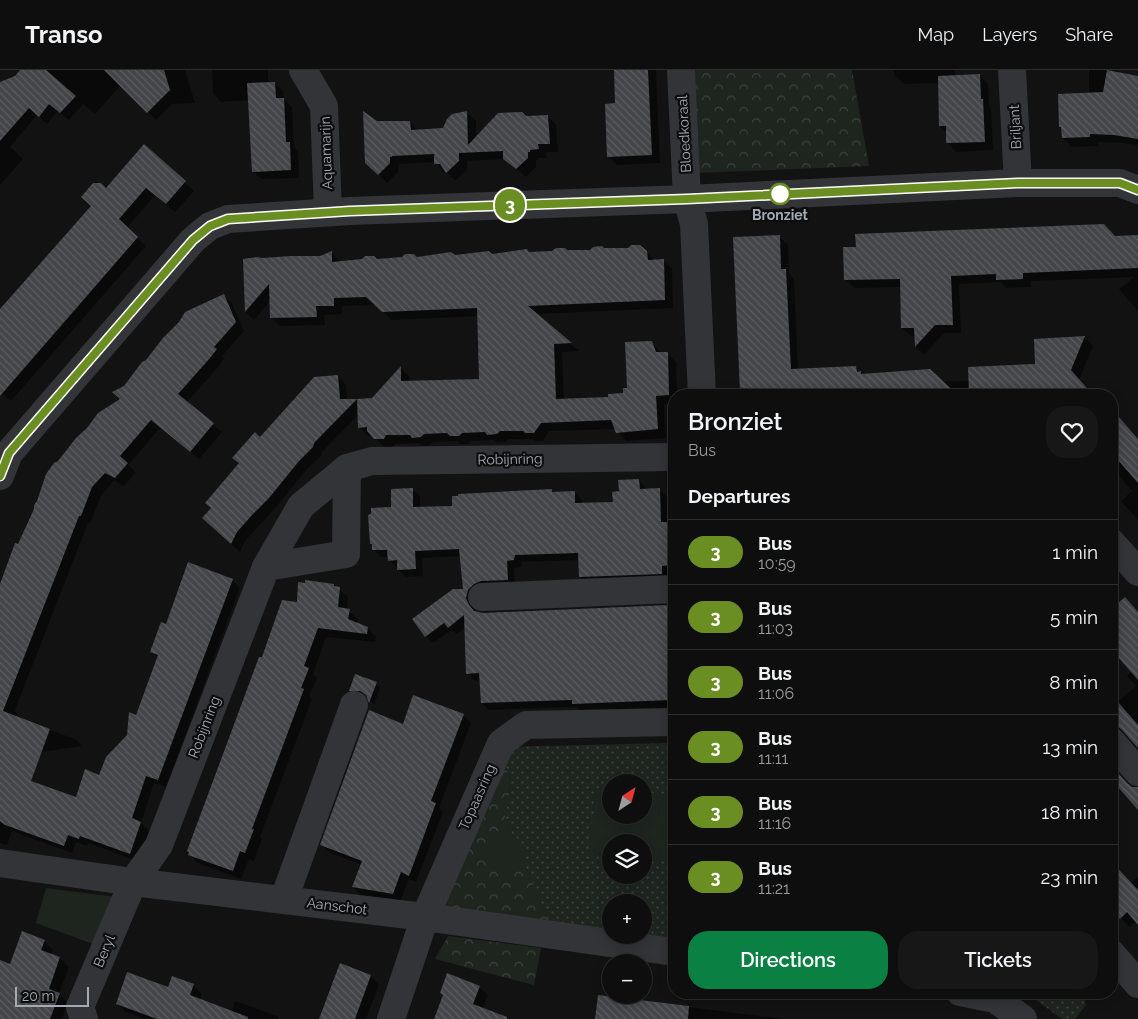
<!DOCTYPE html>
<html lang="en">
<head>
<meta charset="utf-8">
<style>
	body { margin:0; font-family:Raleway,sans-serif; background:#171717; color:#f1f3f6; height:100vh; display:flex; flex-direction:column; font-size:19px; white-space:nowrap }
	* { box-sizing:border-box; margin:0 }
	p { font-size:16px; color:#9b9c9e }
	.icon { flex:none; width:28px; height:28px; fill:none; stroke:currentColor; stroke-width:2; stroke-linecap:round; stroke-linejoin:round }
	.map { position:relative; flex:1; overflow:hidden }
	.details { position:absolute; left:668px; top:319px; width:450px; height:610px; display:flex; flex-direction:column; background:#0e0e0e; border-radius:20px; box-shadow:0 2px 12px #0003,0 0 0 1px #2e2e2e }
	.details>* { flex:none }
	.badge { padding:0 10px; border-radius:16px; font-size:18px; line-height:32px }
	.needle { width:32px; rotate:36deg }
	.controls { position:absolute; left:602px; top:704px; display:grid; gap:10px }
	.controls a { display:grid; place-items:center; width:50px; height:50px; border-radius:50%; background:#0e0e0e; box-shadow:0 2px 12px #0003,0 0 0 1px #2e2e2e; font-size:25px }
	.scale { position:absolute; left:15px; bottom:12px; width:74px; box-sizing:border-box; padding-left:5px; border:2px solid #a4aab2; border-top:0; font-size:14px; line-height:18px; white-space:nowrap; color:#a4aab2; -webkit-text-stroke:4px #0d0d0e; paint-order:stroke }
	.map>.badge { position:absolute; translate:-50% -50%; box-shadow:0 0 0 2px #fff }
	h2 { padding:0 20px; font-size:19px; line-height:45px }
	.round { display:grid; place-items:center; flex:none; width:52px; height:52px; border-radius:20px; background:#171717 }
	.overview { display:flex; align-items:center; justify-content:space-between; height:85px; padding:0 20px }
	h1 { font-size:24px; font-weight:600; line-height:38px }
	.primary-button { display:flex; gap:10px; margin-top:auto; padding:10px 20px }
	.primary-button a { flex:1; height:58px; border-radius:20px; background:#0b8043; color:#fff; font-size:20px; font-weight:600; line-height:58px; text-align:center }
	.primary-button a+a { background:#171717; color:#f1f3f6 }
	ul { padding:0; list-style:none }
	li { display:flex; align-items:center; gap:15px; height:65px; padding:0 20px; border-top:1px solid #2e2e2e }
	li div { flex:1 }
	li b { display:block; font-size:19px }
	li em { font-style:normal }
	li .badge { min-width:55px; font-weight:700; text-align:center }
	header { display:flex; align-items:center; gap:30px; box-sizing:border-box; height:70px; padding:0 25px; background:#0e0e0e; border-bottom:1px solid #2e2e2e }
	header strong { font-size:24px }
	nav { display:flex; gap:28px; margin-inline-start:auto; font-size:18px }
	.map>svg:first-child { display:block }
	.grass { fill:url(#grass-dots); fill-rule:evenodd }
	.forest { fill:url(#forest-crowns) }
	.park { fill:#1e251f }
	.shadow { fill:#0007 }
	.building { fill:url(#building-back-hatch) }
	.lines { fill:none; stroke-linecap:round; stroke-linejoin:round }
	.minor { stroke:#333437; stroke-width:28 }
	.line-casing { stroke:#fff; stroke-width:11 }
	.line { stroke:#6b8e23; stroke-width:8 }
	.stop-dot { fill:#fff; stroke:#6b8e23; stroke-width:2.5 }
	.labels { text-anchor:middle; stroke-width:4.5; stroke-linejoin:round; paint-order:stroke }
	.street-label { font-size:14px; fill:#a4aab2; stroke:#0d0d0e }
	.stop-label { font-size:14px; font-weight:bold; fill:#a4aab2; stroke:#0d0d0e }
</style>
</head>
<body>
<header>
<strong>Transo</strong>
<nav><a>Map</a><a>Layers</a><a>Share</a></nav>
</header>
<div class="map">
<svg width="1138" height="949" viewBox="0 0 1138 949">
	<defs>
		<pattern id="grass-dots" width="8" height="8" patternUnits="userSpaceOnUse" patternTransform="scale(1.25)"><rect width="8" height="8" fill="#1e251f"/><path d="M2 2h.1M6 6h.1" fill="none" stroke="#3c423d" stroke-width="1.8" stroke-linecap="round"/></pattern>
		<pattern id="forest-crowns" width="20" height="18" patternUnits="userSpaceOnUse" patternTransform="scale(1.25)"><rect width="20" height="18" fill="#1e251f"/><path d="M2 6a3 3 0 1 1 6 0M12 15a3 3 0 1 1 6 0" fill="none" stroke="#3c423d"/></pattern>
		<pattern id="building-back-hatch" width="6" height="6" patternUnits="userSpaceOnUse" patternTransform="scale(1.25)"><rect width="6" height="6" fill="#434548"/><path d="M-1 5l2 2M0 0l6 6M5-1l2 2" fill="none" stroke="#5b5d60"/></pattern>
	</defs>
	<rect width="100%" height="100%" fill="#121213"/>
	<g class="grass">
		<path d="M 674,673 L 674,870 L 644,865 L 644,832 L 611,832 L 611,862 L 550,854 L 505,748 L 511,712 L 500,677 ZM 611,712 L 644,712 L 644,745 L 611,745 ZM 611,772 L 644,772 L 644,805 L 611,805 Z"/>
		<path d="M 1020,923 L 1083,923 L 1086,935 L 1075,949 L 1062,949 L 1036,930 Z"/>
	</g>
	<g class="forest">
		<path d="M 693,0 L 852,0 L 869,96 L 695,103 Z"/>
		<path d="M 502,685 L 511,712 L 505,748 L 550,854 L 443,837 Z"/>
		<path d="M 448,866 L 541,878 L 534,915 L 435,889 Z"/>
	</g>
	<g class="park">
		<path d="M 597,718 L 611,719 L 611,745 L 644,745 L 644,722 L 674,725 L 674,792 L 644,789 L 644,772 L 611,772 L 611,785 L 588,783 Z"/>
		<circle cx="506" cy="784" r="19"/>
		<path d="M 46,818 L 116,827 L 93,874 L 36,853 Z"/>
	</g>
	<g class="shadow">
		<path d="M 22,0 L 185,0 L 195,33 L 172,34 L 156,50 L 121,15 L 95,44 L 83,34 L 69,50 L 58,41 L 47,54 L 37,45 L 10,77 L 23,89 L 0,115 L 0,14 L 16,7 Z"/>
		<path d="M 212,0 L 268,0 L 268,13 L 275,13 L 283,21 L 284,29 L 292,37 L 294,78 L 298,82 L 299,108 L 262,109 L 253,101 L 249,30 L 221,32 L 213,23 Z"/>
		<path d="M 615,0 L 656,0 L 660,93 L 617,95 L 609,87 L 617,34 Z"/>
		<path d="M 893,0 L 955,0 L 955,7 L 979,5 L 988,14 L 989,36 L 991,39 L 993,80 L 956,82 L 948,73 L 947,63 L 940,56 L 939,13 L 904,14 L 895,6 Z"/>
		<path d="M 1089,0 L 1117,0 L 1121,4 L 1138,7 L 1138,75 L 1123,73 L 1098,72 L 1098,76 L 1072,77 L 1063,68 L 1063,59 L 1061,57 L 1089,24 Z"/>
		<path d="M 467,43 L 476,51 L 476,69 L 526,47 L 548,46 L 556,55 L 558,82 L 546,82 L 547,88 L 538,88 L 538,90 L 536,90 L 536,97 L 526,107 L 505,89 L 467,91 L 467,100 L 455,111 L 447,102 L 444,102 L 435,92 L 399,94 L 398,102 L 387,113 L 367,93 L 377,53 L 410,52 L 418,61 L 444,59 Z"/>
		<path d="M 144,76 L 194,121 L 175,142 L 155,125 L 127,158 L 146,176 L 11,331 L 0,322 L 0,242 L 92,137 L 82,127 L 96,111 L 106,119 Z"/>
		<path d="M 779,167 L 788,175 L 789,204 L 794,209 L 798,300 L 856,298 L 863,305 L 942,312 L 970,311 L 1036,296 L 1035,270 L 1085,268 L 1093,276 L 1079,310 L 1092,325 L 744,325 L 741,322 Z"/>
		<path d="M 1116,167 L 1138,174 L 1138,241 L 1119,219 L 1134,207 L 1031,211 L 1031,217 L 1006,218 L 1001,212 L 959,214 L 961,263 L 944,263 L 924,285 L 916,277 L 916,266 L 911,266 L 902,258 L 901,217 L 854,218 L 846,210 Z"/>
		<path d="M 640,176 L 655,191 L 663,190 L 672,199 L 673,238 L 536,244 L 579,281 L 562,282 L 564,330 L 609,328 L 625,324 L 652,272 L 661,283 L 667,283 L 676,292 L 677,325 L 674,325 L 674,334 L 664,334 L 666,368 L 626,371 L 616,359 L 549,361 L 543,371 L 535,371 L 532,369 L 509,369 L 505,372 L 497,373 L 494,370 L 471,371 L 468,374 L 460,374 L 457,371 L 433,372 L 430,375 L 422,376 L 419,373 L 395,374 L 392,377 L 384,377 L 373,366 L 368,366 L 359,357 L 359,344 L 322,382 L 321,386 L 307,399 L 277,436 L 245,471 L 240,482 L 212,457 L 212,438 L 260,369 L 338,306 L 346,315 L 347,330 L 356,330 L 358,332 L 373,330 L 401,298 L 409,306 L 410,312 L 481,310 L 478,246 L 392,250 L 376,235 L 342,236 L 342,244 L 324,245 L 325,255 L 280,256 L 272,248 L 271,230 L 254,250 L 246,242 L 245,190 L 320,187 L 332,183 L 340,192 L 591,181 L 604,179 L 628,180 Z"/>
		<path d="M 224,225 L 232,234 L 244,261 L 222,286 L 224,288 L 219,296 L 187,332 L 222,362 L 199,389 L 160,358 L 128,395 L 136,402 L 124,416 L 114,410 L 101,426 L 90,454 L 88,453 L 15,640 L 19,649 L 75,669 L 82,676 L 0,688 L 0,517 L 18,476 L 121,330 L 124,317 Z"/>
		<path d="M 1111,347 L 1138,370 L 1138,450 L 1121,431 L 1132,421 L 1111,396 Z"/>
		<path d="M 639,410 L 646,418 L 646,420 L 660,420 L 667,427 L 668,453 L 674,453 L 674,502 L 669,503 L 669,511 L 587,514 L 580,507 L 579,490 L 522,492 L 521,497 L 514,498 L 515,517 L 473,536 L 475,542 L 483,544 L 668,536 L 674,542 L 674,637 L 581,641 L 577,637 L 489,640 L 482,633 L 481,610 L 475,611 L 467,603 L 466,557 L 457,564 L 452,560 L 433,573 L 426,566 L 465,520 L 461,486 L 422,488 L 423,506 L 406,507 L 389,490 L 389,487 L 381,487 L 374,480 L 374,476 L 371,473 L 392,438 L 412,419 L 420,426 L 420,438 L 454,437 L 551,420 L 554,423 L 574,422 L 582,430 L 582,434 L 614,433 L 620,423 Z"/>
		<path d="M 232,510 L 240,518 L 166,717 L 154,713 L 141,753 L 149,761 L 138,791 L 88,773 L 87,776 L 76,772 L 72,783 L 12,761 L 7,775 L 0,773 L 0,719 L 77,728 L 100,706 L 128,666 L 158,588 L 152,582 L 167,555 Z"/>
		<path d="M 334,515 L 348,527 L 347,540 L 358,549 L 357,554 L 368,558 L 376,567 L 375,572 L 326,567 L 313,604 L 317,608 L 309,626 L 312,629 L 260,767 L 262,769 L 254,791 L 249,789 L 241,809 L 198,793 L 190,785 L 262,589 L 298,533 Z"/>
		<path d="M 1112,531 L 1116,536 L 1138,543 L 1138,676 L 1125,663 L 1115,663 L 1111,665 L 1111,638 L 1136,616 L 1127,606 L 1132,601 L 1113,579 L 1111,580 Z"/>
		<path d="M 376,613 L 380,617 L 374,635 L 365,624 L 354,624 L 351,620 Z"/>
		<path d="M 463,645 L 471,653 L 439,738 L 443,742 L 416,812 L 409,809 L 400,831 L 361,825 L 353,817 L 362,795 L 329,782 L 322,775 Z"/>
		<path d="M 1138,807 L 1138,853 L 1136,851 L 1129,857 L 1121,848 L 1131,813 Z"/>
		<path d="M 44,871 L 53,880 L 51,885 L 60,889 L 69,897 L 59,924 L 68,933 L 62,949 L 16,949 Z"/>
		<path d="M 370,906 L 379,914 L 366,949 L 325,949 Z"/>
		<path d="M 193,915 L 202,924 L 200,930 L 232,942 L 235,931 L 277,946 L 279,949 L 145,949 L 126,942 L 117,933 L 169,919 Z"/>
		<path d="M 479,917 L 488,925 L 482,939 L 504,949 L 435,949 Z"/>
		<path d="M 599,926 L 784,949 L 596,949 Z"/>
	</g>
	<g class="building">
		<path d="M 20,0 L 46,0 L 76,26 L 60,43 L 49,34 L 39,47 L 29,38 L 0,71 L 0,12 L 15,6 Z"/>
		<path d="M 104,0 L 164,0 L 170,20 L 147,43 Z"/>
		<path d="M 614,0 L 648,0 L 652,85 L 607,87 L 605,34 L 615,33 Z"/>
		<path d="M 1107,0 L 1138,6 L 1138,69 L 1114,65 L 1090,64 L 1090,67 L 1062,68 L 1061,57 L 1059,57 L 1058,24 L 1103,22 Z"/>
		<path d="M 980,4 L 981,29 L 983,29 L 985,72 L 946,73 L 946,56 L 939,56 L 938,6 Z"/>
		<path d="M 275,12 L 276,28 L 284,28 L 286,72 L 290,72 L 291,100 L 252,102 L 247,13 Z"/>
		<path d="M 363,41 L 377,51 L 410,51 L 411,60 L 443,58 L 447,49 L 452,44 L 467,41 L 468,75 L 498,43 L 522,42 L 526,46 L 548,45 L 550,74 L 538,74 L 539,79 L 530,80 L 530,82 L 528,82 L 528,88 L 516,99 L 503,89 L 503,81 L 459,83 L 459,91 L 446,103 L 440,94 L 434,94 L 434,84 L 392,86 L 392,87 L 390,87 L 390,93 L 378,105 L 365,93 Z"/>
		<path d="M 144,74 L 186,111 L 166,134 L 146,118 L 132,134 L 119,149 L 138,167 L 0,326 L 0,239 L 91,136 L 81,127 L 93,113 L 101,113 L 106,118 Z"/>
		<path d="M 1104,154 L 1115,166 L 1138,165 L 1138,198 L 1023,203 L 1023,209 L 996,210 L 996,204 L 951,206 L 953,255 L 935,255 L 915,277 L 914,258 L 901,258 L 900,209 L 844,210 L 843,177 L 856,177 L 855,164 Z"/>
		<path d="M 780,165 L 781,199 L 786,199 L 791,299 L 856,296 L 857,302 L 861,301 L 861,304 L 930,299 L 958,325 L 754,325 L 754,322 L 740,322 L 733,167 Z"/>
		<path d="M 631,175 L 640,175 L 647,181 L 648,190 L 664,189 L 665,230 L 528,236 L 572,273 L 554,274 L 556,329 L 608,327 L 608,324 L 623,323 L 623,318 L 627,318 L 625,272 L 652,271 L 656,282 L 668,282 L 669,325 L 656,326 L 658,359 L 616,363 L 611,350 L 541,353 L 534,363 L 525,363 L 523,361 L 500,361 L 497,364 L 487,365 L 485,362 L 462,363 L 459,366 L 450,366 L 447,363 L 424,364 L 421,367 L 412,368 L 410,365 L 386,365 L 384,369 L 374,369 L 367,361 L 367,357 L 358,358 L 357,329 L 372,328 L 401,296 L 401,311 L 479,309 L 477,238 L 382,242 L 366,227 L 334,228 L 334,236 L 316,236 L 317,247 L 270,248 L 269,214 L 245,242 L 243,189 L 258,187 L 262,188 L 291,186 L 320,186 L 332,181 L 332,192 L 362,189 L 365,186 L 374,186 L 377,189 L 402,187 L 405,184 L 414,184 L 417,187 L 451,182 L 455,185 L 489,181 L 492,184 L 527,179 L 529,182 L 552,181 L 556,178 L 565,178 L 567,180 L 590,180 L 593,177 L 602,176 L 604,178 L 628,178 Z"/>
		<path d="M 224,224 L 236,252 L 214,277 L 217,279 L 210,288 L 178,324 L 214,353 L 190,382 L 151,350 L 120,386 L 128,393 L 115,408 L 105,403 L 92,417 L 81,446 L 79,446 L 3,641 L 50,659 L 31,711 L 76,727 L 85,699 L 99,705 L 106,687 L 127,665 L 129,642 L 136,645 L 158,585 L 150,582 L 161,552 L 166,554 L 188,492 L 233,509 L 158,710 L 146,706 L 132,748 L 141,752 L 130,784 L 80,766 L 79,769 L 68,765 L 64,776 L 5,755 L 0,751 L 0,514 L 15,473 L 18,474 L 34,439 L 34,435 L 37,431 L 46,404 L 54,393 L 58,391 L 76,368 L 87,358 L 98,343 L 120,329 L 112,322 L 124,316 L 142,292 L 146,290 L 163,268 L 179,252 L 185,242 Z"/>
		<path d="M 1085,266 L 1071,300 L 1093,325 L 969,325 L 968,297 L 1035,294 L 1034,269 Z"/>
		<path d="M 338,305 L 340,329 L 357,329 L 314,373 L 313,377 L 299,391 L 269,428 L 252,445 L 237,462 L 231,474 L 202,448 L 211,438 L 205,433 L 239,393 L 232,388 L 255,362 L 260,367 L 314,307 Z"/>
		<path d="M 1111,338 L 1138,369 L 1138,413 L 1111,382 Z"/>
		<path d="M 639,409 L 640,419 L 660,418 L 661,452 L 674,452 L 674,495 L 662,496 L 662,504 L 579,507 L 578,483 L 515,485 L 514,490 L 507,491 L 508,510 L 481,511 L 474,514 L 468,520 L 466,528 L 469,535 L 474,541 L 483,543 L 669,535 L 670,574 L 674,574 L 674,621 L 669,621 L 670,630 L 572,634 L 572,630 L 481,633 L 479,603 L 466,604 L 464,545 L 448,558 L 444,553 L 425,567 L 412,549 L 453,519 L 463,519 L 459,479 L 415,481 L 416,499 L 397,500 L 397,490 L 388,491 L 387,480 L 372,480 L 372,474 L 370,474 L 368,445 L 371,444 L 371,438 L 391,437 L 391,419 L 413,418 L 413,437 L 452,436 L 452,426 L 458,426 L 458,424 L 552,419 L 552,422 L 575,421 L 575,433 L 613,432 L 612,422 L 619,421 L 618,410 Z"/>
		<path d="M 305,510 L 334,514 L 334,516 L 340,517 L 338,537 L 350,539 L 348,549 L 368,557 L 367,564 L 318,558 L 304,596 L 309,598 L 301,618 L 304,619 L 252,759 L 254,759 L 245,783 L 240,781 L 233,801 L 188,785 L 189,782 L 187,781 L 239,641 L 259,587 L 262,587 L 282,530 L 297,532 L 298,512 L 305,513 Z"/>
		<path d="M 1125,527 L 1138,542 L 1138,610 L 1111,579 L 1111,539 Z"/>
		<path d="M 355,604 L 377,612 L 369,633 L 366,625 L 360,621 L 349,621 Z"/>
		<path d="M 1111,624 L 1138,655 L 1138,678 L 1122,660 L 1117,656 L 1111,656 Z"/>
		<path d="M 413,625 L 464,644 L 431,731 L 436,733 L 409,806 L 401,802 L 393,824 L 352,817 L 362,791 L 320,775 L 369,640 L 403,654 Z"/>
		<path d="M 1111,695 L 1127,713 L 1132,717 L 1138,717 L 1138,740 L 1111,709 Z"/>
		<path d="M 1111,791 L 1138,820 L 1138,855 L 1127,842 L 1120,849 L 1111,839 Z"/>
		<path d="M 22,861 L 45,870 L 41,880 L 60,887 L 49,919 L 60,923 L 50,949 L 0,949 L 0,890 L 10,894 Z"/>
		<path d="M 340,893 L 371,905 L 355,949 L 319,949 Z"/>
		<path d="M 127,902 L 168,917 L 172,906 L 194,914 L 190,925 L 248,947 L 248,949 L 157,949 L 116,934 Z"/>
		<path d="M 447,903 L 480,916 L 473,934 L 507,947 L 507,949 L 434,949 L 443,925 L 440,923 Z"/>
		<path d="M 598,925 L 689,936 L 688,949 L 595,949 Z"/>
	</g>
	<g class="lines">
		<g class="minor">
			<path d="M 303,0 L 324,36 L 328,142"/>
			<path d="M 681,0 L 687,129 L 694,154 L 702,325"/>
			<path d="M 1012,0 L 1018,113"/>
			<path d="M 0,406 L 9,383 L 193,170 L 210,156 L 228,149 L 350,141 L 687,129 L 1018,113 L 1120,113 L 1138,120"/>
			<path d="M 1111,472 L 1138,502"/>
			<path d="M 266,497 L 346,484 L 347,398"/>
			<path d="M 482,527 L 674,519"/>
			<path d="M 1111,671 L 1138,702"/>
			<path d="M 0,793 L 133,812 L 425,847 L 674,882"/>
			<path d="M 284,829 L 354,635"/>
			<path d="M 1111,883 L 1138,914"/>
			<path d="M 960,922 L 995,929 L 1023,949"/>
			<path d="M 84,949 L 80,937 L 133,812 L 159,775 L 266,497 L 301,436 L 347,398 L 372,391 L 674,387"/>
			<path d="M 391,949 L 425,847 L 501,673 L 526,655 L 674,652"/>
		</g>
	</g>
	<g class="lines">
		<defs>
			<path id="line" d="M 0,406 L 9,383 L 193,170 L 210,156 L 228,149 L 350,141 L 687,129 L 1018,113 L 1120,113 L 1138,120"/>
		</defs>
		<use href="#line" class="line-casing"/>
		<use href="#line" class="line"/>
	</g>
	<circle class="stop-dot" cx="780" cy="124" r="10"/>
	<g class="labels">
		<g class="street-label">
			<text transform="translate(1015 57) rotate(-93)" y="5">Briljant</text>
			<text transform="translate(684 64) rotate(-93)" y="5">Bloedkoraal</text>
			<text transform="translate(326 83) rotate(-92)" y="5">Aquamarijn</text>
			<text transform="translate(510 389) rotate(-1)" y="5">Robijnring</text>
			<text transform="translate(204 657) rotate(-69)" y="5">Robijnring</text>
			<text transform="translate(477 727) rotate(-66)" y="5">Topaasring</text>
			<text transform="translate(337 836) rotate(7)" y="5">Aanschot</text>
			<text transform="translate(104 881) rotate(-67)" y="5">Beryl</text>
		</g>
		<g class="stop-label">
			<text x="780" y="150">Bronziet</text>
		</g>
	</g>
</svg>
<div class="controls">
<a><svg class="needle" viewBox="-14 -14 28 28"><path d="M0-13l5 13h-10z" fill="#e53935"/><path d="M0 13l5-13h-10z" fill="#9b9c9e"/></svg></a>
<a><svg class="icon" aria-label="layers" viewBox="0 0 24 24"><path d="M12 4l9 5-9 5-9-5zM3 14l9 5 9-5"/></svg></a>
<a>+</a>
<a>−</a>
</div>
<div class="scale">20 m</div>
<b class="badge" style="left:510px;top:135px;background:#6b8e23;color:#fff">3</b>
<section class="details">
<div class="overview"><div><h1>Bronziet</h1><p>Bus</p></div><a class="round"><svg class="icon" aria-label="heart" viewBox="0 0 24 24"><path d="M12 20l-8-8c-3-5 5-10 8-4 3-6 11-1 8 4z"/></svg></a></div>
<h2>Departures</h2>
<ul>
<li><span class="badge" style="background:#6b8e23;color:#fff">3</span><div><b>Bus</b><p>10:59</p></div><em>1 min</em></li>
<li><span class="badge" style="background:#6b8e23;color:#fff">3</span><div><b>Bus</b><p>11:03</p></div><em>5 min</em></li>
<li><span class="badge" style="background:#6b8e23;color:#fff">3</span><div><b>Bus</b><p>11:06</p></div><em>8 min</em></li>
<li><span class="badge" style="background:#6b8e23;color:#fff">3</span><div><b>Bus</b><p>11:11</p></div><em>13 min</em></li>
<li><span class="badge" style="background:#6b8e23;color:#fff">3</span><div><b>Bus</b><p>11:16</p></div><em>18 min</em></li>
<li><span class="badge" style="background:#6b8e23;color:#fff">3</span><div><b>Bus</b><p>11:21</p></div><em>23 min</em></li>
</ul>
<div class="primary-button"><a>Directions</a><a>Tickets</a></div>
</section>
</div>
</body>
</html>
